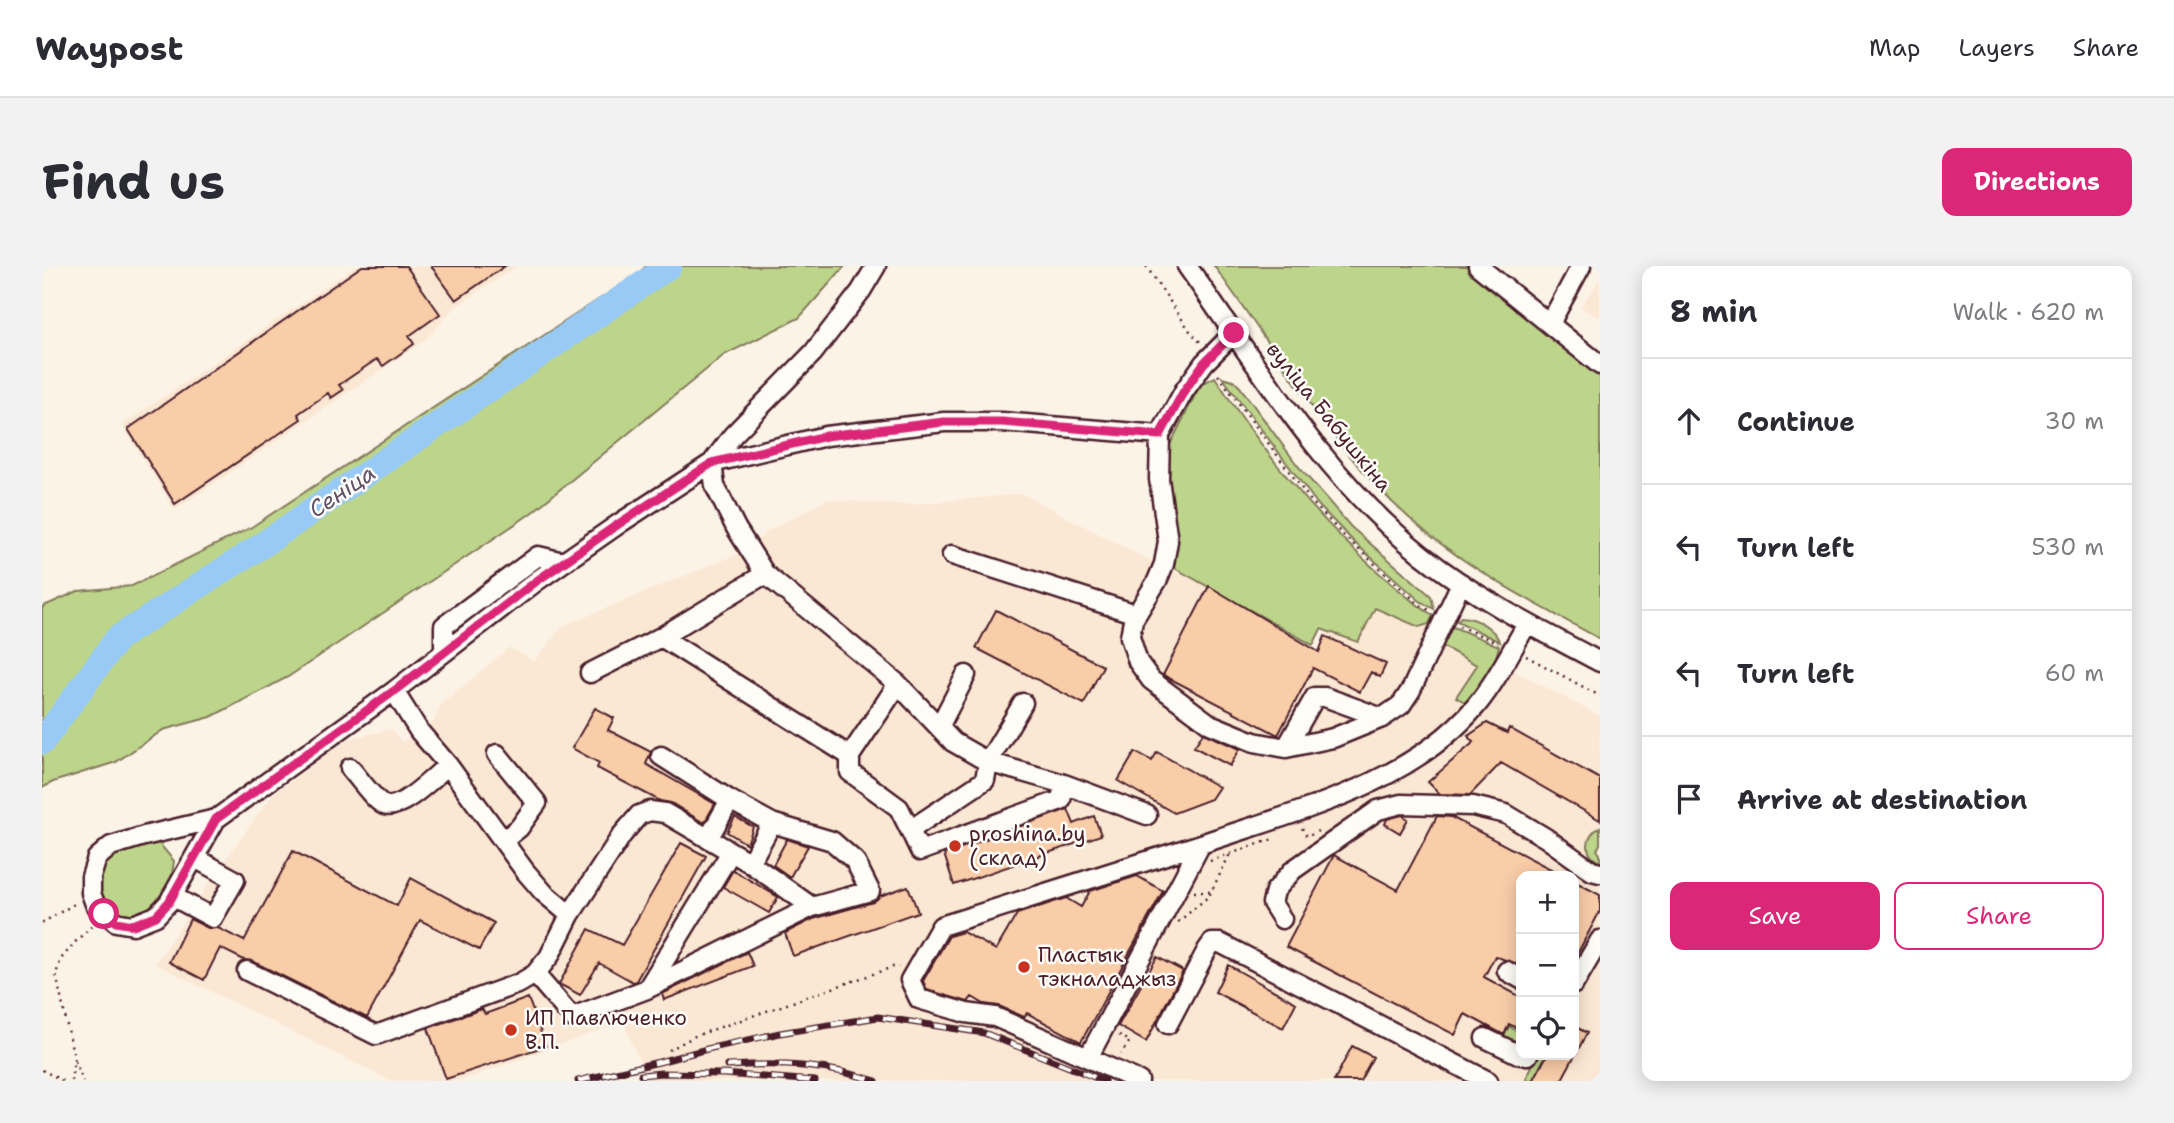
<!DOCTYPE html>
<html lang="en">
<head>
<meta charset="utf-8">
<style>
	:root { --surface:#fff; --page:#f2f2f3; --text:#2b2b33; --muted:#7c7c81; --line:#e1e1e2; --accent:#db2777 }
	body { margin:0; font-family:"Shantell Sans",sans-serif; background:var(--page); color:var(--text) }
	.controls { position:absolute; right:21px; bottom:21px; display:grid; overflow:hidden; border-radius:14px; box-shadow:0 4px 18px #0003 }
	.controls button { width:63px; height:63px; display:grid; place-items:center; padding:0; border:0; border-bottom:2px solid var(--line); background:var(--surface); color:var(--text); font:35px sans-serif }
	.stop { position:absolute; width:21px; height:21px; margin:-16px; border:5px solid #db2777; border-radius:50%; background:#fff }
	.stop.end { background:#db2777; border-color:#fff; box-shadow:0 2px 7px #0008 }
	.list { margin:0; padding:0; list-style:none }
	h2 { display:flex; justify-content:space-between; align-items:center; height:91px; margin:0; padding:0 28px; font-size:30px }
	h2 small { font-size:23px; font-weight:400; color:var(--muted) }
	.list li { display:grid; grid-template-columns:46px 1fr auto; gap:21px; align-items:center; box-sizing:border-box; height:126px; padding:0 28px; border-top:2px solid var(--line) }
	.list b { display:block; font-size:26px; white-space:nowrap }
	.list em { font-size:23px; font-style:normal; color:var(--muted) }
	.actions { display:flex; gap:14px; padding:21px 28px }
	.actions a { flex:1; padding:16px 0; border:2px solid var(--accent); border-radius:14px; text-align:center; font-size:24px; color:var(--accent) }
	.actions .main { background:var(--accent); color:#fff }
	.icon { flex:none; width:38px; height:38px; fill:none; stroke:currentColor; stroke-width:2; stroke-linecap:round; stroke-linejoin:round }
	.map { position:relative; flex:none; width:1558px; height:815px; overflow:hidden; border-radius:14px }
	header { display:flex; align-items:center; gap:42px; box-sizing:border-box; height:98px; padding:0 35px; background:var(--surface); border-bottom:2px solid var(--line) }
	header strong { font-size:33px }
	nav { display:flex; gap:38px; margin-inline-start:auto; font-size:24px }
	.intro { display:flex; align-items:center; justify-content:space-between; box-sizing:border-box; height:168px; padding:0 42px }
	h1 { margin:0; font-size:49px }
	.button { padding:18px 32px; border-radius:14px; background:var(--accent); color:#fff; font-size:24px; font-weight:700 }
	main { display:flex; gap:42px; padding:0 42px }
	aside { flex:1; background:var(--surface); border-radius:14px; box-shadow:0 4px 18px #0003 }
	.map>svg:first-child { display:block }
</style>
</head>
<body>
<header>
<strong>Waypost</strong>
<nav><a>Map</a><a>Layers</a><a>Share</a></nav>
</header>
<div class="intro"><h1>Find us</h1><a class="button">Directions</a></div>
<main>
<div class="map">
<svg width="1558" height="815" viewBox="0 0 1558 815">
	<rect width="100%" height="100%" fill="#fcf3e7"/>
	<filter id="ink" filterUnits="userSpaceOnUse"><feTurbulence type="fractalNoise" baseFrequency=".0143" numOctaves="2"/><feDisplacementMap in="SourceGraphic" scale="14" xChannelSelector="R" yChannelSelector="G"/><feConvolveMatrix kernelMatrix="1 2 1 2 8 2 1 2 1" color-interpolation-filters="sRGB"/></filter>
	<g filter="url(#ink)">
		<!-- built -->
		<path fill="#fbe8d4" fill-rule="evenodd" d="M 314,0 L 475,0 L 414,41 L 382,75 L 133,244 L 80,159 Z
			M 1558,14 L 1558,52 L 1538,41 Z
			M 981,228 L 1107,294 L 1167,320 L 1277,385 L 1305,317 L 1558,450 L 1558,815 L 606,815 L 581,756 L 418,815 L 349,815 L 113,698 L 175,605 L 230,529 L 303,474 L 349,463 L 360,476 L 392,455 L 399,438 L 468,381 L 492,395 L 521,360 L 705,284 L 726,265 L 785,233 L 858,239 ZM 1479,610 L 1532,610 L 1532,789 L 1479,789 Z"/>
		<!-- green -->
		<path fill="#bdd58b" stroke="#847a5b" stroke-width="2" d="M 604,0 L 803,0 L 757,52 L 682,89 L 488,248 L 246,411 L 169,451 L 121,464 L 74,496 L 11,516 L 0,522 L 0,341 L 36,325 L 90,320 L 208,262 L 597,7 Z
			M 1172,0 L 1425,0 L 1558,109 L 1558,373 C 1498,340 1438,310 1385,267 C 1296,196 1239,91 1172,0 Z
			M 1173,111 C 1218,182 1273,250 1336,306 C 1354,321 1371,338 1391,349 L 1387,358 L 1377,361 L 1333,342 L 1316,376 L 1279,363 L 1271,379 L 1129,300 L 1135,275 L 1123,214 L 1124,192 L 1127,181 L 1156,123 L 1161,117 Z
			M 1180,111 L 1191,114 L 1198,121 L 1256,200 L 1309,261 L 1389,330 L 1392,343 L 1378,335 L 1314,278 L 1277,240 Z
			M 1419,351 C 1436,352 1451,362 1458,376 L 1415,355 Z
			M 1409,360 L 1457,380 L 1452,398 L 1426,438 L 1414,431 L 1435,399 L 1398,379 Z
			M 1558,561 L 1558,578 L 1555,584 L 1558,588 L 1558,596 C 1541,589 1543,569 1558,561 Z
			M 102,576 L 116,576 L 132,595 C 131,600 131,607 129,612 C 122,629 99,657 78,649 C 70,647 62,637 56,632 L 57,598 L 69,586 Z
			M 1467,760 L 1479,768 L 1479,778 L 1476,780 L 1461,771 Z
			M 1495,789 L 1504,789 L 1490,815 L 1484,813 Z"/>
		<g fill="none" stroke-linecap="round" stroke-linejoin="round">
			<!-- river -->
			<path stroke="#98caf5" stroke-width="26" d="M 0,476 L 76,372 L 216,282 L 627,0"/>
		</g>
		<!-- building -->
		<path fill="#facda9" stroke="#4a1f2b" stroke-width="2" d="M 320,0 L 364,0 L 398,48 L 367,70 L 372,78 L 341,100 L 335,93 L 297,119 L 301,124 L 289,132 L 286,127 L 256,148 L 259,153 L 133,238 L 86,163 Z
			M 389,0 L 463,0 L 414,34 Z
			M 1167,320 L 1277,386 L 1283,370 L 1344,398 L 1338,411 L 1329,406 L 1318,426 L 1271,402 L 1236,469 L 1121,409 Z
			M 954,344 L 1061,400 L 1042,438 L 934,382 Z
			M 553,442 L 572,452 L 566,464 L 609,486 L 604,498 L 673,538 L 662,557 L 629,537 L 618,535 L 555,502 L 557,497 L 530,482 Z
			M 1445,457 L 1465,467 L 1467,462 L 1558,513 L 1558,554 L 1459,497 L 1428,529 L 1398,528 L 1386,516 L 1432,476 L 1426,470 Z
			M 1161,467 L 1198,483 L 1188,500 L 1152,481 Z
			M 1093,486 L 1110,495 L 1115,486 L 1177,521 L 1169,533 L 1132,547 L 1076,515 Z
			M 1026,543 L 1032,558 L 1052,550 L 1059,569 L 912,619 L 902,588 Z
			M 1360,549 L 1366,553 L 1358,567 L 1343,558 L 1345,553 Z
			M 1395,550 L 1409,551 L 1522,610 L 1479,610 L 1479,700 L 1453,690 L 1442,711 L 1479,731 L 1479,764 L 1467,758 L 1462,769 L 1423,748 L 1413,769 L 1244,681 L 1292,589 L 1356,624 Z
			M 693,551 L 711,561 L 705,578 L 685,566 Z
			M 745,573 L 766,580 L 748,611 L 731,599 Z
			M 639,577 L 664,590 L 594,715 L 591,716 L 557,697 L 538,729 L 517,718 L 547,663 L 580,679 Z
			M 251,585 L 355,640 L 369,612 L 452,657 L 437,684 L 378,654 L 325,752 L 210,695 L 202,694 L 178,682 L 162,714 L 127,696 L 148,653 L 166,662 L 176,662 L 202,675 Z
			M 691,604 L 736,631 L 727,647 L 681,621 Z
			M 1095,610 L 1121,625 L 1039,776 L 985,747 L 982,751 L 957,740 L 942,738 L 930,731 L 926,736 L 885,724 L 881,715 L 907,670 L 921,666 L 954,684 L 975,648 L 1024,632 L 1039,641 L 1048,625 Z
			M 1532,615 L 1558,629 L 1558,645 L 1532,694 Z
			M 866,620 L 876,646 L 751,690 L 743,667 L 771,653 L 831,636 L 838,630 Z
			M 705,686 L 711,700 L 622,734 L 620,728 Z
			M 1115,691 L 1141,705 L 1104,776 L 1076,760 Z
			M 1186,699 L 1254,737 L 1241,762 L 1173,726 Z
			M 486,732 L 504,780 L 404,813 L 386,762 L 440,743 L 443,748 Z
			M 1532,760 L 1545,767 L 1519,815 L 1491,815 L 1505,789 L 1532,789 Z
			M 1310,780 L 1331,791 L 1318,815 L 1292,815 Z"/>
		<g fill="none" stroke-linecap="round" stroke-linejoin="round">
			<defs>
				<path id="minor" d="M 1145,0 C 1215,99 1284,213 1380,289 C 1434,332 1497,364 1558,396
					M 1436,0 L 1558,99
					M 1509,59 L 1512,50 L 1539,0
					M 1192,67 L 1162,97 L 1142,125 L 1118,169 L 1117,213 L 1126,275 L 1122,298 L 1115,315 L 1091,354 L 1088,371 L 1096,396 L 1109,414 L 1168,458 L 1212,476 L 1244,482 L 1291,472 L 1340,452 L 1359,439 L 1369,424 L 1419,317
					M 910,289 L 1094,348
					M 723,308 L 619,371 L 808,490
					M 402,386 L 402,360 L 496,290 L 521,296
					M 548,407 L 619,371
					M 856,418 L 808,490 L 808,506 L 857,542 L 868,564
					M 352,425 L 377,465 L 406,499 L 483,605 L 502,627 L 528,649
					M 981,437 L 946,496 L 943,514 L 868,564 L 878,585 L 1019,534 L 1022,518
					M 897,461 L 924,409
					M 1244,482 L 1273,431 L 1283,431 L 1340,452
					M 455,488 L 495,537 L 477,562 L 462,574
					M 619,490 L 688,534
					M 308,502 C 316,511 332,534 342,539 C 358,546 394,509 406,499
					M 1105,549 L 1022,518 L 946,496 L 911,476 L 856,418 L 723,308 L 694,262 L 673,220 L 670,197 L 784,170 L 902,156 L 960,156 L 1118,169
					M 174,553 L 127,636 L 114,650 L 91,659 L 74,656 L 53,638 L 49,627 L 49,611 L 55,592 L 69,580 L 102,570 L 174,553 L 352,425 L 496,314 L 578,257 L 670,197 L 691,169 L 771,87 L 819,25 L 834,0
					M 666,573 L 688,534 L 730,557 L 708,597
					M 130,630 L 171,652 L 193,614 L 153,592
					M 1240,653 L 1230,637 L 1233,625 L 1251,604 L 1336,544 L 1359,538 L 1431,540 L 1464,548 L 1504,572 L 1550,605 L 1558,607
					M 205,705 L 334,769 L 478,717 L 493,708 L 507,691 L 528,649 L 580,569 L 597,549 L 608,545 L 623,547 L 708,597 L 770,641
					M 1465,705 L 1479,713
					M 493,708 L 530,751 L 605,723 L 689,586
					M 1532,718 L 1558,674
					M 605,723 L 770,641 L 828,625 L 813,595 L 790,575 L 730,557
					M 1126,758 L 1165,684 L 1170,677 L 1178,677 L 1446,815
					M 1443,772 L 1478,789 L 1486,789
					M 1046,792 L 953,751 L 924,747 L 877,733 L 868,714 L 899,660 L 1159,578
					M 1097,815 L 1046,792 L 1159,578 C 1254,545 1366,520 1434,440 C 1454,416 1469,385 1485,358"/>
			</defs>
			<!-- minor casing -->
			<use href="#minor" stroke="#4a1f2b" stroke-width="23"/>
			<!-- path -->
			<path stroke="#4a1f2b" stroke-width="2.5" stroke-dasharray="2 5" stroke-linecap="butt" d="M 1104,0 L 1148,65 L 1160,78
				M 1176,109 L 1269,235 L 1302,270 L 1378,339 L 1389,345
				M 1417,360 L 1456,377
				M 1484,390 L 1558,430
				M 1260,562 L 1265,571 L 1276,565
				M 1168,595 L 1231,573
				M 1152,626 L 1169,626
				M 1136,656 L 1167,630 L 1188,588
				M 0,657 L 34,637
				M 1077,769 L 1088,775 L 1079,788
				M 627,784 L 653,770 L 851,701 L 857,701
				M 33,795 L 41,815
				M 0,804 L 21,815
				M 29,815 L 32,792 L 14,708 L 19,693 L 35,674 L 52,658"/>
			<!-- minor -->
			<use href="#minor" stroke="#fdfcf7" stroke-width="18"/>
			<defs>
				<path id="rail" d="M 685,800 C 740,797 781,798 834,815
					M 599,809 L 619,807 L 682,808 L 773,815
					M 536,815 L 617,796 L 665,783 L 738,767 L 836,751 L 942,767 L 1062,815"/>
			</defs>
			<!-- rail casing -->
			<use href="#rail" stroke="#4a1f2b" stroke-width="7"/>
			<!-- rail -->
			<use href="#rail" stroke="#fdfcf7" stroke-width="4.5" stroke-dasharray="13" stroke-linecap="butt"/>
		</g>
	</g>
	<g fill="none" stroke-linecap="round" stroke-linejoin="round" filter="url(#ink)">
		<!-- route -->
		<path stroke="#db2777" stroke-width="9" d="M 62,648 L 74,656 L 91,659 L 114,650 L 127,636 L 174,553 L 352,425 L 496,314 L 578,257 L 670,197 L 784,170 L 902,156 L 960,156 L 1118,169 L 1142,125 L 1162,97 L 1192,67"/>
	</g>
	<!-- markers -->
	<g fill="#c8321e" stroke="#fdfcf7" stroke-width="2.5">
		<circle cx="913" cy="580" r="7"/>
		<circle cx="982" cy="701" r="7"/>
		<circle cx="469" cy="764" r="7"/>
	</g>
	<g text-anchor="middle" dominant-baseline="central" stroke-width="5" stroke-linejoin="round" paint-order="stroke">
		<!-- street labels -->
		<g font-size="21" fill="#4a1f2b" stroke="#fdfcf7">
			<text transform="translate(1287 151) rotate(51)">вуліца Бабушкіна</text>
		</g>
		<!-- poi labels -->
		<g font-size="21" fill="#4a1f2b" stroke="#fdfcf7" text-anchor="start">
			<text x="927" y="568">рroshina.by<tspan x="927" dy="24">(склад)</tspan></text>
			<text x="996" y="689">Пластык<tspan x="996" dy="24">тэкналаджыз</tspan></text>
			<text x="483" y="752">ИП Павлюченко<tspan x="483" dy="24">В.П.</tspan></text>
		</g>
		<!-- water labels -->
		<g font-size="23" font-style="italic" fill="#615268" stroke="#fdfcf7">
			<text transform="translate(300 225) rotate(-34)">Сеніца</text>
		</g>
	</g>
</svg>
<div class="controls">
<button>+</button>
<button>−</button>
<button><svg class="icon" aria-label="locate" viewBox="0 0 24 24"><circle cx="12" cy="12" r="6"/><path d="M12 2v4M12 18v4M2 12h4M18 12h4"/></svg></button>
</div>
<div class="stop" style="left:62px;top:648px"></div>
<div class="stop end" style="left:1192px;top:67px"></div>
</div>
<aside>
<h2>8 min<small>Walk · 620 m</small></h2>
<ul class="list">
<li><svg class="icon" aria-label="ahead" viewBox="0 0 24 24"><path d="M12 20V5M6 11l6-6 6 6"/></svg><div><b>Continue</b></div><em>30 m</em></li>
<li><svg class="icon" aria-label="left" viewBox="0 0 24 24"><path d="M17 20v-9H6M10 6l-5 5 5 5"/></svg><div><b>Turn left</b></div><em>530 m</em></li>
<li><svg class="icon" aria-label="left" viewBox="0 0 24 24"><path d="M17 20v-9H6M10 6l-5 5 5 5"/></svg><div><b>Turn left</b></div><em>60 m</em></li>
<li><svg class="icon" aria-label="arrive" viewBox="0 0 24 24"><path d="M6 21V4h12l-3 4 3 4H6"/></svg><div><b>Arrive at destination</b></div></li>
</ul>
<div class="actions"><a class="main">Save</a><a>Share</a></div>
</aside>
</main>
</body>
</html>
